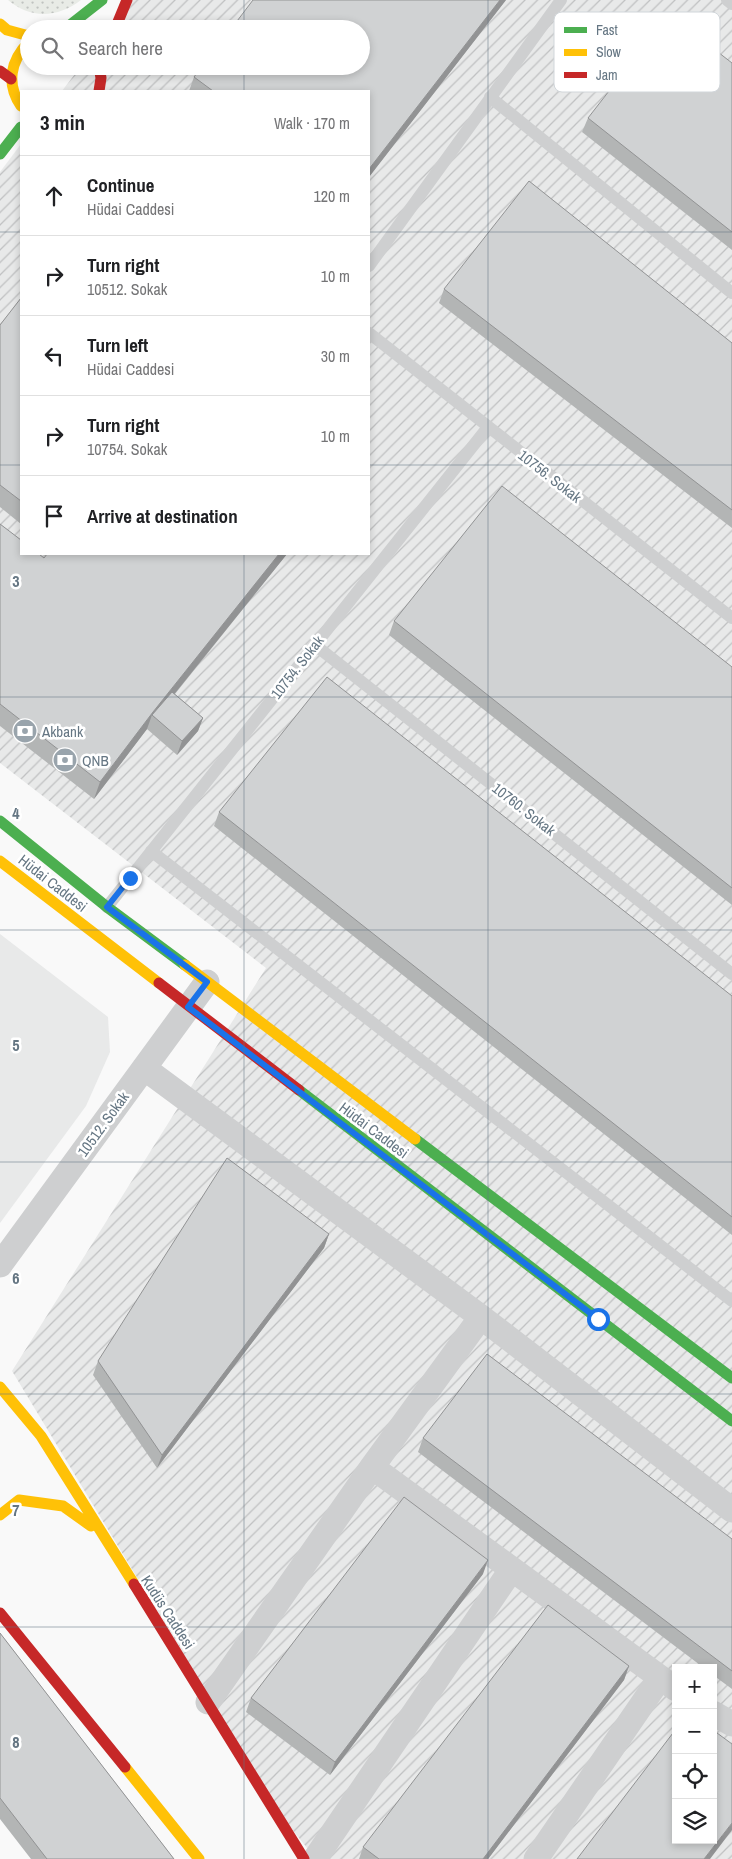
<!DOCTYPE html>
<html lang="en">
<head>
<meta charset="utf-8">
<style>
	:root { --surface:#fff; --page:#f6f6f6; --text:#202124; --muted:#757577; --line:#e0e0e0 }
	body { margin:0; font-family:"Archivo Narrow",sans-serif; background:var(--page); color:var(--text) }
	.controls { position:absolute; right:15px; bottom:15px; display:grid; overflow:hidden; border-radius:0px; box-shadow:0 2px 8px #0003 }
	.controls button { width:45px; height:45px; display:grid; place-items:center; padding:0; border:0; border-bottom:1px solid var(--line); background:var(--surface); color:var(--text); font:25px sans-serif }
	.stop { position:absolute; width:15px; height:15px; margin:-11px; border:4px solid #1a73e8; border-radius:50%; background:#fff }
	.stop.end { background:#1a73e8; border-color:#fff; box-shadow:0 1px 5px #0008 }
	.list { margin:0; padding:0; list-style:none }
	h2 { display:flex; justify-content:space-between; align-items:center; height:65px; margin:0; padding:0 20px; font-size:21px }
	h2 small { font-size:16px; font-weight:400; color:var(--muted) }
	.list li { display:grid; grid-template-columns:32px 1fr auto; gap:15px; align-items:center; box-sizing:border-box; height:80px; padding:0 20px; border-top:1px solid var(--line) }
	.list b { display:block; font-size:19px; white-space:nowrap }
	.list p { margin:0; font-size:16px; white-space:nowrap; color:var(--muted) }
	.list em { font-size:16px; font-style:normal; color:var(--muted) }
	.icon { flex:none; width:28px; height:28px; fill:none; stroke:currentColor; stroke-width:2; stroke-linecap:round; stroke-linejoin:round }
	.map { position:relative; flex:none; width:732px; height:1859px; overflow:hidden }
	.search { position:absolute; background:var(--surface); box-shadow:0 2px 8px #0003; left:20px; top:20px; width:350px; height:55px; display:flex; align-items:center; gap:12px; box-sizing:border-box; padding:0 18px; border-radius:28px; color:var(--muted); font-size:19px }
	.panel { position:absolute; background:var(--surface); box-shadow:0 2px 8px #0003; left:20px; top:90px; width:350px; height:465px; border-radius:0px }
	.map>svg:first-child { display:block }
</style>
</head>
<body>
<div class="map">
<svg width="732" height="1859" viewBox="0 0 732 1859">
	<defs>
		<pattern id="industrial-furrows" width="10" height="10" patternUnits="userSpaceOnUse" patternTransform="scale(1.25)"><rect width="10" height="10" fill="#e8e9e9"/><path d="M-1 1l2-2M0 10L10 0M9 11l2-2" fill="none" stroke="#c0c1c2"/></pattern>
		<pattern id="grass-dots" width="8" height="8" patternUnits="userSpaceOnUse" patternTransform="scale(1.25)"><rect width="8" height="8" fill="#e8ebe6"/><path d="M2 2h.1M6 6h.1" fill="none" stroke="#c0c3c0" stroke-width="1.8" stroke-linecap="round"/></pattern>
	</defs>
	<rect width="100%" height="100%" fill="#f9f9f9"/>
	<!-- built -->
	<path fill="#e8e9e9" d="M 0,934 L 108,1017 L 110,1052 L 86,1106 L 0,1223 Z"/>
	<!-- industrial -->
	<path fill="url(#industrial-furrows)" fill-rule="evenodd" d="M 131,0 L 732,0 L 732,1859 L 316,1859 L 282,1817 L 12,1371 L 266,968 L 0,763 L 0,172 L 21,144 L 21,554 L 369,554 L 369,91 L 62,91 L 81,66 L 361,66 L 361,29 L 109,29 ZM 676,1668 L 713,1668 L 713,1840 L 676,1840 Z"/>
	<!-- grass -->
	<path fill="url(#grass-dots)" d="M 8,0 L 81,0 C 58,18 30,19 8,0 Z"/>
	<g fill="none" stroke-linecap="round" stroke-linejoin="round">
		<!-- lane -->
		<path stroke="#cecfd0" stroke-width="12" d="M 727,0 L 732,4
			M 490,97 L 732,293
			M 369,266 L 561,0
			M 369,333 L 732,618
			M 315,645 L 732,974
			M 151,851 L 732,1301
			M 107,907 L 488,427"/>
		<!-- street -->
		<path stroke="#cecfd0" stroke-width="25" d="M 144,1068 L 481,1317 L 732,1510
			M 0,1265 L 207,982
			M 372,1467 L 676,1689
			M 208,1702 L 372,1467 L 481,1317
			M 713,1713 L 732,1724
			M 315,1859 L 511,1570
			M 536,1859 L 660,1678"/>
		<!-- fast -->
		<path stroke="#4caf50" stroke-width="11" d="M 65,29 L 102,0
			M 0,154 L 21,127
			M 0,821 L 107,907 L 185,965
			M 299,1090 L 732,1421
			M 415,1139 L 732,1378"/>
		<!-- slow -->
		<path stroke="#ffc107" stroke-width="11" d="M 0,24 L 7,30 L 29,36
			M 21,106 C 6,84 10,61 29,42
			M 0,861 L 159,983
			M 185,965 L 415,1139
			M 0,1387 L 41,1436 L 134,1584
			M 0,1515 L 19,1500 L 63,1506 L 91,1526
			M 125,1767 L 199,1859"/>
		<!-- jam -->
		<path stroke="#c62828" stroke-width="11" d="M 115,29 L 127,0
			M 99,66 L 101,78 L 99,91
			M 0,71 L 11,79
			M 159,983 L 299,1090
			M 134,1584 L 304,1859
			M 0,1613 L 125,1767"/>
	</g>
	<!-- wall -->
	<path fill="#b3b5b5" d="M 506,0 L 369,177 L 369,91 L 189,91 L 194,77 Z
		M 732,63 L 732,250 L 582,132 L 588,118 Z
		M 444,289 L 732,343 L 732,528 L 439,303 Z
		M 21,298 L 21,524 L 0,507 L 0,325 Z
		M 0,524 L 44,558 L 47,554 L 287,554 L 175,694 L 203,718 L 198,731 L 177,755 L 147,729 L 94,799 L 0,726 Z
		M 394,621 L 732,667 L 732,905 L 389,635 Z
		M 219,812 L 732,996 L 732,1235 L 214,826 Z
		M 329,1234 L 324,1248 L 157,1468 L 93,1375 L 98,1361 Z
		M 423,1438 L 732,1539 L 732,1689 L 713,1675 L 713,1668 L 704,1668 L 418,1452 Z
		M 483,1574 L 330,1775 L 246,1712 L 251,1698 Z
		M 0,1633 L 174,1859 L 31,1859 L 0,1819 Z
		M 629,1666 L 624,1680 L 488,1859 L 359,1859 L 363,1847 Z"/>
	<!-- shaded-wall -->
	<path fill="#929394" d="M 500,0 L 506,0 L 369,177 L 369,169 Z
		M 279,554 L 287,554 L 155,718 L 152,715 L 147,729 L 94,799 L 100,782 L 153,712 Z
		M 203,718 L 198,731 L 177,755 L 182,741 Z
		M 329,1234 L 324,1248 L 157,1468 L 162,1455 Z
		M 488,1560 L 483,1574 L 330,1775 L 335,1762 Z
		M 629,1666 L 624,1680 L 488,1859 L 483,1859 Z
		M 732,1823 L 732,1830 L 710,1859 L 704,1859 Z"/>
	<!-- building -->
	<path fill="#d0d2d3" stroke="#929394" d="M 253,0 L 500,0 L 369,169 L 369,91 L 213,91 L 194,77 L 202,66 L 361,66 L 361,29 L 231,29 Z
		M 669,14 L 732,63 L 732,232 L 588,118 Z
		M 529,181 L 732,343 L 732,510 L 444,289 Z
		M 21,298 L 21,501 L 0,485 L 0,325 Z
		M 502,486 L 732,667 L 732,888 L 394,621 Z
		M 0,524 L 21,540 L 21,554 L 39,554 L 44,558 L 47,554 L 279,554 L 153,712 L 100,782 L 0,704 Z
		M 327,677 L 732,996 L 732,1217 L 219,812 Z
		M 172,692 L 203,718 L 182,741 L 152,715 Z
		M 227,1158 L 329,1234 L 162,1455 L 98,1361 Z
		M 487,1354 L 732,1539 L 732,1671 L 423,1438 Z
		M 404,1497 L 488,1560 L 335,1762 L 251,1698 Z
		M 548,1605 L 629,1666 L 483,1859 L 379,1859 L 363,1847 Z
		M 0,1633 L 174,1859 L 47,1859 L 0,1798 Z
		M 676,1729 L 676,1840 L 713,1840 L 713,1730 L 732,1744 L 732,1823 L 704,1859 L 577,1859 Z"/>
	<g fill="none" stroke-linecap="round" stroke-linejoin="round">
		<!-- route -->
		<path stroke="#1a73e8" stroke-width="6" d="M 130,878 L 107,907 L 207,982 L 188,1007 L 598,1319"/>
	</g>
	<!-- grid -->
	<path fill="none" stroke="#657683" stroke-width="1" stroke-opacity="0.55" d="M 244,0 L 244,29M 488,0 L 488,1859M 244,66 L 244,91M 0,232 L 21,232M 369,232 L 732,232M 0,465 L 21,465M 369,465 L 732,465M 244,554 L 244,1859M 0,697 L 732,697M 0,930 L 732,930M 0,1162 L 732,1162M 0,1394 L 732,1394M 0,1627 L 732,1627"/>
	<!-- icons -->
	<defs>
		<symbol id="bank-disc" viewBox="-11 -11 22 22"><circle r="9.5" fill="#99a4ac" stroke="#fff"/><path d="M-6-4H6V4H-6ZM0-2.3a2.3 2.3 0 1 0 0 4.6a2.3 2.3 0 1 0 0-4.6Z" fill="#fff"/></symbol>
	</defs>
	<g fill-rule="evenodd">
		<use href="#bank-disc" x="11" y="717" width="28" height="28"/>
		<use href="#bank-disc" x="51" y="746" width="28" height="28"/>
	</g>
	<g text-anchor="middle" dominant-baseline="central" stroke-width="5" stroke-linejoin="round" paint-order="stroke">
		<!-- street labels -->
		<g font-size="15" fill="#657683" stroke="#fff">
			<text transform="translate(550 476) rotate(38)">10756. Sokak</text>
			<text transform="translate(297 667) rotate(-52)">10754. Sokak</text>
			<text transform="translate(524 809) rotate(38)">10760. Sokak</text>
			<text transform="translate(53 883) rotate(38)">Hüdai Caddesi</text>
			<text transform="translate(103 1124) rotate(-54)">10512. Sokak</text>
			<text transform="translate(374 1130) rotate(37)">Hüdai Caddesi</text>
			<text transform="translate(168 1612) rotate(57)">Kudüs Caddesi</text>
		</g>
		<!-- poi labels -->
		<g font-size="15" fill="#657683" stroke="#fff" text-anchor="start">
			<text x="42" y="731">Akbank</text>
			<text x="82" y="760">QNB</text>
		</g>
	</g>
	<!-- legend -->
	<rect x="554" y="12" width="166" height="80" rx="8" fill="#fff" stroke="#d1d6da" stroke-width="1"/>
	<rect x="564" y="27" width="23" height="6" fill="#4caf50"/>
	<rect x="564" y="49" width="23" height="7" fill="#ffc107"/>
	<rect x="564" y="72" width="23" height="6" fill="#c62828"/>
	<g font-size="14" fill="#657683">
		<text x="596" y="35">Fast</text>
		<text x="596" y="57">Slow</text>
		<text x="596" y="80">Jam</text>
	</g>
	<g font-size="16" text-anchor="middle" font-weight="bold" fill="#657683" stroke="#fff" stroke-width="5" stroke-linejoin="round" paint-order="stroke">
		<text x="16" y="587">3</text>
		<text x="16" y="819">4</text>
		<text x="16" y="1051">5</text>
		<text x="16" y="1284">6</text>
		<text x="16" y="1516">7</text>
		<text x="16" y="1748">8</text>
	</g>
</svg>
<div class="controls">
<button>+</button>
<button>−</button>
<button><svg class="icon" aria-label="locate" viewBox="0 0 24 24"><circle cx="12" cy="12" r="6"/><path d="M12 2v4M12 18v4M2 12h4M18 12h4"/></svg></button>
<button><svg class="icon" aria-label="layers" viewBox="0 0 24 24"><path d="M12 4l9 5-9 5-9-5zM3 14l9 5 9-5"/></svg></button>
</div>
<div class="stop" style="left:598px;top:1319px"></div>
<div class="stop end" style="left:130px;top:878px"></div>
<div class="search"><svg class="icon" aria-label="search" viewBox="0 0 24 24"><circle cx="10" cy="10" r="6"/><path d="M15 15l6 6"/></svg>Search here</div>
<section class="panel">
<h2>3 min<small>Walk · 170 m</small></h2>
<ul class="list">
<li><svg class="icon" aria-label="ahead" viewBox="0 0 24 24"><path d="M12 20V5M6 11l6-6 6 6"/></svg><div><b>Continue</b><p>Hüdai Caddesi</p></div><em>120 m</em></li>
<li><svg class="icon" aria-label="right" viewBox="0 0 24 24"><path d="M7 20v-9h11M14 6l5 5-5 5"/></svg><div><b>Turn right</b><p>10512. Sokak</p></div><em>10 m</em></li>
<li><svg class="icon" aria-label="left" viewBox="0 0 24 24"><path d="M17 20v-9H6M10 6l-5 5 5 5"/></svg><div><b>Turn left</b><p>Hüdai Caddesi</p></div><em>30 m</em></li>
<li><svg class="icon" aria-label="right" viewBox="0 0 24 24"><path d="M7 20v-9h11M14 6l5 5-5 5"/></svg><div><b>Turn right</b><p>10754. Sokak</p></div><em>10 m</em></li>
<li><svg class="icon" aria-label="arrive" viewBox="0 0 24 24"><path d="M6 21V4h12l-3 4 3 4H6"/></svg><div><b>Arrive at destination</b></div></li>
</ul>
</section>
</div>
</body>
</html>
